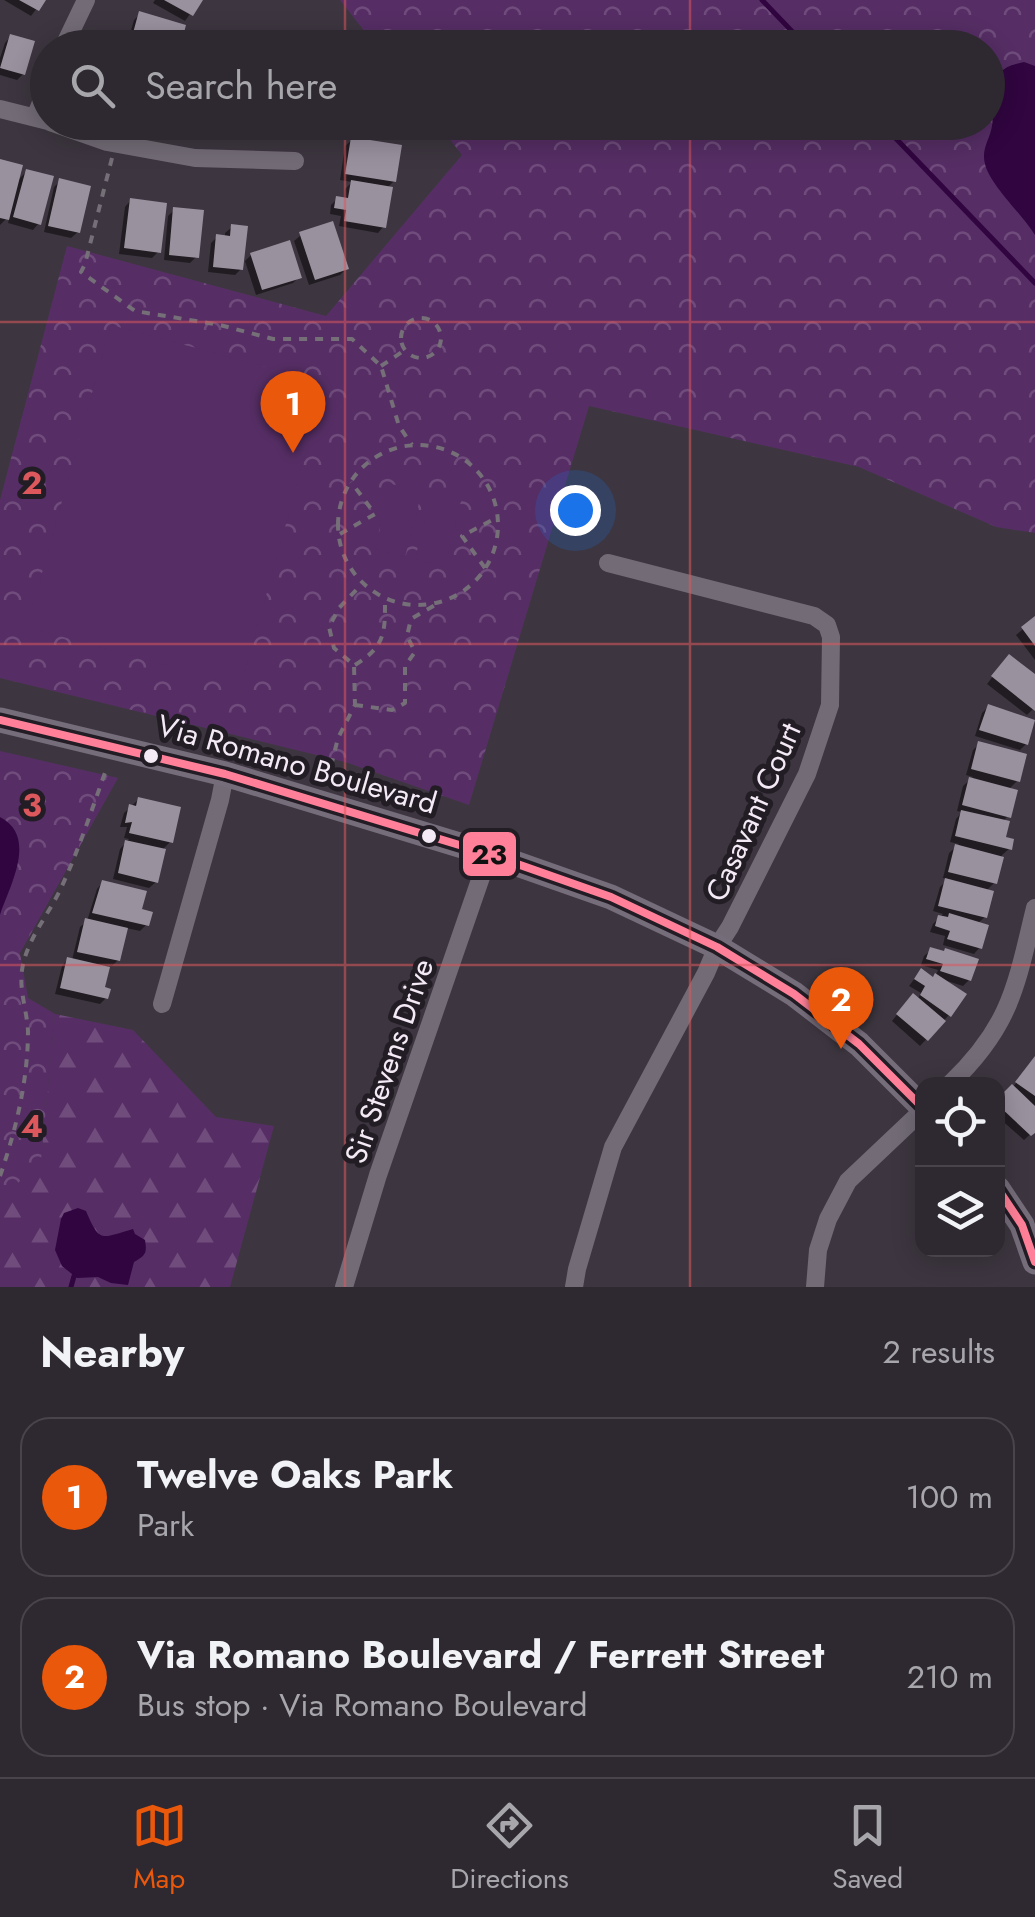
<!DOCTYPE html>
<html lang="en">
<head>
<meta charset="utf-8">
<style>
	:root { --surface:#2e2830; --page:#3a343c; --text:#f1f3f6; --muted:#a7a6ab; --line:#49444c; --accent:#ea580c }
	body { margin:0; font-family:Jost,sans-serif; background:var(--page); color:var(--text) }
	.controls { position:absolute; right:30px; bottom:30px; display:grid; overflow:hidden; border-radius:20px; box-shadow:0 5px 25px #0003 }
	.controls button { width:90px; height:90px; display:grid; place-items:center; padding:0; border:0; border-bottom:2px solid var(--line); background:var(--surface); color:var(--text); font:50px sans-serif }
	.you { position:absolute; left:575px; top:510px; width:35px; height:35px; margin:-25px; border:8px solid #fff; border-radius:50%; background:#1a73e8; box-shadow:0 0 0 15px #1a73e833 }
	.badge { display:grid; place-items:center; width:65px; height:65px; border-radius:50%; background:var(--accent); color:#fff; font-size:32px; font-weight:700 }
	.pin { position:absolute; translate:-50% -82px; filter:drop-shadow(0 2px 5px #0008) }
	.pin::after { content:''; position:absolute; top:52px; width:35px; height:30px; background:inherit; clip-path:polygon(0 0,100% 0,50% 100%) }
	.list { margin:0; padding:0; list-style:none }
	h2 { display:flex; justify-content:space-between; align-items:center; height:130px; margin:0; padding:0 40px; font-size:42px }
	h2 small { font-size:32px; font-weight:400; color:var(--muted) }
	.list li { display:grid; grid-template-columns:65px 1fr auto; gap:30px; align-items:center; box-sizing:border-box; height:160px; margin:0 20px 20px; padding:0 20px; border:2px solid var(--line); border-radius:30px }
	.list b { display:block; font-size:38px; white-space:nowrap }
	.list p { margin:0; font-size:32px; white-space:nowrap; color:var(--muted) }
	.list em { font-size:32px; font-style:normal; color:var(--muted) }
	.icon { flex:none; width:55px; height:55px; fill:none; stroke:currentColor; stroke-width:2; stroke-linecap:round; stroke-linejoin:round }
	.map { position:relative; flex:none; width:1035px; height:1287px; overflow:hidden }
	.search { position:absolute; background:var(--surface); box-shadow:0 5px 25px #0003; left:30px; right:30px; top:30px; height:110px; display:flex; align-items:center; gap:25px; box-sizing:border-box; padding:0 35px; border-radius:55px; color:var(--muted); font-size:38px }
	.sheet { height:490px; background:var(--surface) }
	nav { display:flex; justify-content:space-around; align-items:center; box-sizing:border-box; height:140px; border-top:2px solid var(--line); background:var(--surface); font-size:28px; color:var(--muted) }
	nav a { display:grid; justify-items:center; gap:5px }
	nav .on { color:var(--accent) }
	.map>svg:first-child { display:block }
</style>
</head>
<body>
<div class="map">
<svg width="1035" height="1287" viewBox="0 0 1035 1287">
	<defs>
		<pattern id="forest-firs" width="22" height="20" patternUnits="userSpaceOnUse" patternTransform="scale(2.5)"><rect width="22" height="20" fill="#562e65"/><path d="M5 1l3.5 6h-7zM16 11l3.5 6h-7z" fill="#6f4c7c"/></pattern>
		<pattern id="park-crowns" width="20" height="18" patternUnits="userSpaceOnUse" patternTransform="scale(2.5)"><rect width="20" height="18" fill="#562e65"/><path d="M2 6a3 3 0 1 1 6 0M12 15a3 3 0 1 1 6 0" fill="none" stroke="#6f4c7c"/></pattern>
	</defs>
	<rect width="100%" height="100%" fill="#3d3640"/>
	<!-- forest -->
	<path fill="url(#forest-firs)" d="M 55,1014 L 133,1030 L 216,1117 L 274,1126 L 230,1287 L 0,1287 L 0,1201 L 41,1159 Z"/>
	<!-- park -->
	<path fill="url(#park-crowns)" d="M 340,0 L 1035,0 L 1035,533 L 996,527 L 859,467 L 589,406 L 469,805 L 345,762 L 0,678 L 0,500 L 67,246 L 326,316 L 462,155 L 437,123 L 988,122 L 988,48 L 377,47 Z
		M 0,751 L 118,778 L 20,953 L 28,998 L 55,1014 L 41,1160 L 0,1201 Z"/>
	<!-- garden -->
	<path fill="#562e65" d="M 111,325 L 325,383 L 241,686 L 27,627 Z
		M 391,484 L 422,491 L 405,557 L 375,549 Z
		M 431,494 L 461,501 L 445,567 L 415,559 Z"/>
	<!-- water -->
	<path fill="#310540" d="M 1024,62 L 1035,66 L 1035,235 C 1022,214 990,185 985,164 C 981,149 990,139 992,126 C 995,109 991,85 1002,71 C 1008,65 1016,64 1024,62 Z
		M 0,817 C 38,837 10,885 0,915 Z
		M 78,1208 L 86,1211 C 100,1244 101,1238 133,1229 L 135,1234 L 145,1240 C 147,1253 146,1255 134,1262 L 128,1285 L 111,1283 L 98,1277 L 77,1278 L 62,1266 L 55,1250 L 61,1219 L 64,1213 Z"/>
	<!-- shadow -->
	<path fill="#0007" d="M 4,0 L 43,0 L 31,16 Z
		M 155,0 L 200,0 L 185,21 L 153,3 Z
		M 140,14 L 177,48 L 126,48 L 134,20 Z
		M 11,36 L 23,74 L 17,80 L 0,75 L 0,58 L 5,43 Z
		M 116,122 L 150,122 L 143,130 Z
		M 332,122 L 377,122 L 373,127 L 338,140 Z
		M 352,140 L 394,181 L 387,188 L 384,226 L 378,233 L 339,226 L 341,216 L 330,214 L 331,205 L 337,199 L 344,200 L 345,189 L 352,182 L 340,180 L 345,146 Z
		M 0,162 L 16,182 L 26,172 L 39,223 L 33,230 L 8,223 L 10,215 L 0,225 Z
		M 60,181 L 78,232 L 71,238 L 44,232 L 54,187 Z
		M 131,200 L 158,252 L 152,258 L 119,254 L 125,207 Z
		M 174,210 L 196,257 L 190,263 L 164,260 L 168,216 Z
		M 232,227 L 241,269 L 235,275 L 208,272 L 211,243 L 217,237 L 225,238 L 225,233 Z
		M 301,235 L 346,269 L 340,275 L 309,285 L 294,241 Z
		M 251,255 L 299,277 L 293,283 L 256,295 L 245,261 Z
		M 1035,619 L 1035,660 L 1016,635 Z
		M 1003,663 L 1035,677 L 1035,707 L 1027,715 L 987,684 Z
		M 988,707 L 1026,744 L 1020,750 L 975,736 L 982,713 Z
		M 979,744 L 1018,780 L 1008,790 L 1008,816 L 1002,822 L 1003,839 L 1009,849 L 1002,855 L 994,883 L 986,891 L 985,917 L 977,924 L 980,947 L 974,954 L 943,945 L 945,936 L 930,932 L 933,924 L 943,914 L 933,911 L 940,887 L 948,879 L 943,878 L 949,853 L 959,844 L 950,842 L 956,819 L 962,812 L 957,811 L 963,786 L 973,777 L 966,775 L 973,750 Z
		M 139,799 L 170,842 L 164,848 L 156,882 L 149,888 L 113,879 L 120,849 L 129,839 L 124,838 L 127,827 L 120,827 L 124,813 Z
		M 103,882 L 139,911 L 146,925 L 140,931 L 126,928 L 118,960 L 112,966 L 108,965 L 102,989 L 106,998 L 100,1004 L 55,994 L 62,966 L 68,959 L 72,960 L 80,927 L 87,921 L 97,889 Z
		M 931,950 L 969,980 L 963,986 L 944,980 L 949,1015 L 920,1046 L 892,1021 L 907,1002 L 917,1000 L 921,993 L 909,986 L 915,978 L 921,972 L 932,979 L 936,975 L 938,970 L 921,965 L 924,956 Z
		M 1035,1060 L 1035,1105 L 1032,1107 L 1035,1109 L 1035,1130 L 1024,1140 L 998,1117 L 998,1101 L 1012,1088 Z"/>
	<g fill="none" stroke-linecap="round" stroke-linejoin="round">
		<!-- stream -->
		<path stroke="#310540" stroke-width="5" d="M 762,0 L 808,48
			M 880,122 L 1035,283
			M 71,1287 L 74,1276"/>
	</g>
	<!-- building -->
	<path fill="#9a919f" d="M 19,0 L 46,0 L 39,11 Z
		M 164,0 L 203,0 L 193,16 Z
		M 139,11 L 186,25 L 180,48 L 144,48 L 130,44 Z
		M 10,34 L 35,41 L 25,75 L 0,68 Z
		M 255,34 L 290,47 L 290,48 L 250,48 Z
		M 340,122 L 378,122 L 378,123 L 344,135 Z
		M 351,137 L 402,145 L 396,182 L 345,174 Z
		M 0,159 L 23,165 L 9,220 L 0,218 Z
		M 26,169 L 54,176 L 41,225 L 13,217 Z
		M 59,178 L 91,186 L 80,233 L 48,226 Z
		M 351,180 L 393,187 L 386,228 L 344,221 L 346,210 L 334,208 L 336,196 L 348,198 Z
		M 130,198 L 167,203 L 161,253 L 124,248 Z
		M 173,207 L 204,210 L 199,258 L 169,255 Z
		M 333,221 L 349,269 L 315,280 L 299,232 Z
		M 231,224 L 248,226 L 243,270 L 213,267 L 216,234 L 230,236 Z
		M 290,240 L 302,278 L 262,290 L 250,253 Z
		M 1035,616 L 1035,646 L 1021,627 Z
		M 1009,654 L 1035,674 L 1035,711 L 991,676 Z
		M 988,704 L 1035,720 L 1028,745 L 979,730 Z
		M 978,741 L 1027,754 L 1020,782 L 971,769 Z
		M 969,777 L 1018,790 L 1011,818 L 962,805 Z
		M 138,797 L 181,807 L 173,843 L 129,833 L 132,822 L 125,823 L 129,804 L 136,806 Z
		M 961,810 L 1010,821 L 1006,837 L 1014,839 L 1012,850 L 955,836 Z
		M 125,840 L 166,849 L 158,883 L 118,873 Z
		M 955,844 L 1004,857 L 997,884 L 948,872 Z
		M 945,878 L 994,891 L 987,918 L 938,906 Z
		M 102,880 L 147,891 L 142,909 L 153,912 L 149,926 L 92,913 Z
		M 949,913 L 989,925 L 982,949 L 947,939 L 950,931 L 935,926 L 938,915 L 948,917 Z
		M 85,918 L 128,928 L 120,961 L 77,952 Z
		M 930,947 L 944,951 L 945,948 L 979,959 L 971,981 L 940,971 L 943,964 L 926,959 Z
		M 67,957 L 110,967 L 105,987 L 111,989 L 108,999 L 60,988 Z
		M 921,968 L 933,977 L 935,973 L 967,994 L 951,1017 L 920,995 L 925,986 L 914,979 Z
		M 913,993 L 946,1021 L 928,1041 L 896,1014 Z
		M 1035,1056 L 1035,1096 L 1015,1082 Z
		M 1012,1084 L 1035,1106 L 1035,1133 L 1031,1136 L 998,1105 L 998,1098 Z"/>
	<g fill="none" stroke-linecap="round" stroke-linejoin="round">
		<!-- path -->
		<path stroke="#756f78" stroke-width="4" stroke-dasharray="8 8" stroke-linecap="butt" d="M 112,158 L 85,264 L 81,272 L 135,311 L 220,325 L 273,339 L 352,339 L 381,366 L 399,426 L 412,445
			M401 338a20 20 0 1 1 40 0a20 20 0 1 1-40 0Z
			M 381,366 L 405,350
			M338 525a80 80 0 1 1 160 0a80 80 0 1 1-160 0Z
			M 340,534 L 375,514 L 351,482
			M 485,568 L 462,536 L 498,517
			M 355,665 C 386,646 385,632 385,598
			M 355,705 L 392,710 L 405,703 L 405,666 L 415,652 L 407,636 L 411,619 L 437,604
			M 331,766 L 338,738 L 355,705 L 354,665 L 334,648 L 329,627 L 339,608 L 363,583
			M 0,1176 C 16,1130 28,1080 28,1031 C 27,1011 19,990 22,970 C 27,938 49,915 62,886 C 79,849 92,809 106,770"/>
		<!-- street -->
		<path stroke="#736c77" stroke-width="18" d="M 63,48 L 86,0
			M 0,109 L 48,121
			M 35,117 L 48,86
			M 50,122 L 107,142 L 195,158 L 295,161
			M 162,1004 L 220,800 L 225,774
			M 950,1084 C 1011,1026 1016,986 1035,908
			M 344,1287 L 378,1175 L 489,854
			M 574,1287 L 577,1269 L 613,1147 L 706,973 L 717,947 L 730,927 L 807,774 L 830,705 L 831,637 L 827,625 L 814,616 L 608,563
			M 815,1287 L 818,1250 L 828,1219 L 848,1181 L 922,1111"/>
		<!-- secondary -->
		<path stroke="#766d7b" stroke-width="25" d="M 0,720 L 225,774 L 489,854 L 611,897 L 717,947 L 794,994 L 859,1044 L 922,1107
			M 998,1189 L 1022,1225 L 1035,1262"/>
		<defs>
			<path id="bus-1" d="M 0,720 L 225,774 L 489,854 L 611,897 L 717,947 L 794,994 L 859,1044 L 922,1107
				M 998,1189 L 1022,1225 L 1035,1262"/>
		</defs>
		<!-- bus-1 casing -->
		<use href="#bus-1" stroke="#221c25" stroke-width="15"/>
		<!-- bus-1 -->
		<use href="#bus-1" stroke="#ff8098" stroke-width="8"/>
	</g>
	<!-- grid -->
	<path fill="none" stroke="#dd585c" stroke-width="2.5" stroke-opacity="0.55" d="M 345,0 L 345,48M 690,0 L 690,48M 345,122 L 345,1287M 690,122 L 690,1287M 0,322 L 1035,322M 0,644 L 1035,644M 0,965 L 1035,965"/>
	<!-- markers -->
	<g fill="#f3eaf6" stroke="#221c25" stroke-width="4">
		<circle cx="151" cy="756" r="9"/>
		<circle cx="429" cy="836" r="9"/>
	</g>
	<g text-anchor="middle" dominant-baseline="central" stroke-width="10" stroke-linejoin="round" paint-order="stroke">
		<!-- street labels -->
		<g font-size="30" fill="#f3eaf6" stroke="#221c25">
			<text transform="translate(297 764) rotate(16)">Via Romano Boulevard</text>
			<text transform="translate(753 812) rotate(-66)">Casavant Court</text>
			<text transform="translate(389 1061) rotate(-71)">Sir Stevens Drive</text>
		</g>
	</g>
	<g font-size="32" text-anchor="middle" font-weight="bold" fill="#dd585c" stroke="#221c25" stroke-width="10" stroke-linejoin="round" paint-order="stroke">
		<text x="32" y="494">2</text>
		<text x="32" y="816">3</text>
		<text x="32" y="1137">4</text>
	</g>
	<rect stroke="#221c25" stroke-width="4" x="461" y="830" width="57" height="48" rx="10" fill="#ff8098"/>
	<g font-size="28" text-anchor="middle" font-weight="bold" fill="#111">
		<text x="489" y="864">23</text>
	</g>
</svg>
<div class="controls">
<button><svg class="icon" aria-label="locate" viewBox="0 0 24 24"><circle cx="12" cy="12" r="6"/><path d="M12 2v4M12 18v4M2 12h4M18 12h4"/></svg></button>
<button><svg class="icon" aria-label="layers" viewBox="0 0 24 24"><path d="M12 4l9 5-9 5-9-5zM3 14l9 5 9-5"/></svg></button>
</div>
<div class="you"></div>
<div class="pin badge" style="left:293px;top:453px">1</div>
<div class="pin badge" style="left:841px;top:1049px">2</div>
<div class="search"><svg class="icon" aria-label="search" viewBox="0 0 24 24"><circle cx="10" cy="10" r="6"/><path d="M15 15l6 6"/></svg>Search here</div>
</div>
<section class="sheet">
<h2>Nearby<small>2 results</small></h2>
<ul class="list">
<li><span class="badge">1</span><div><b>Twelve Oaks Park</b><p>Park</p></div><em>100 m</em></li>
<li><span class="badge">2</span><div><b>Via Romano Boulevard / Ferrett Street</b><p>Bus stop · Via Romano Boulevard</p></div><em>210 m</em></li>
</ul>
</section>
<nav>
<a class="on"><svg class="icon" aria-label="map" viewBox="0 0 24 24"><path d="M3 6l6-2 6 2 6-2v14l-6 2-6-2-6 2zM9 4v14M15 6v14"/></svg>Map</a>
<a><svg class="icon" aria-label="directions" viewBox="0 0 24 24"><path d="M12 3l9 9-9 9-9-9zM9 14v-3h6M13 9l2 2-2 2"/></svg>Directions</a>
<a><svg class="icon" aria-label="saved" viewBox="0 0 24 24"><path d="M7 4h10v16l-5-4-5 4z"/></svg>Saved</a>
</nav>
</body>
</html>
